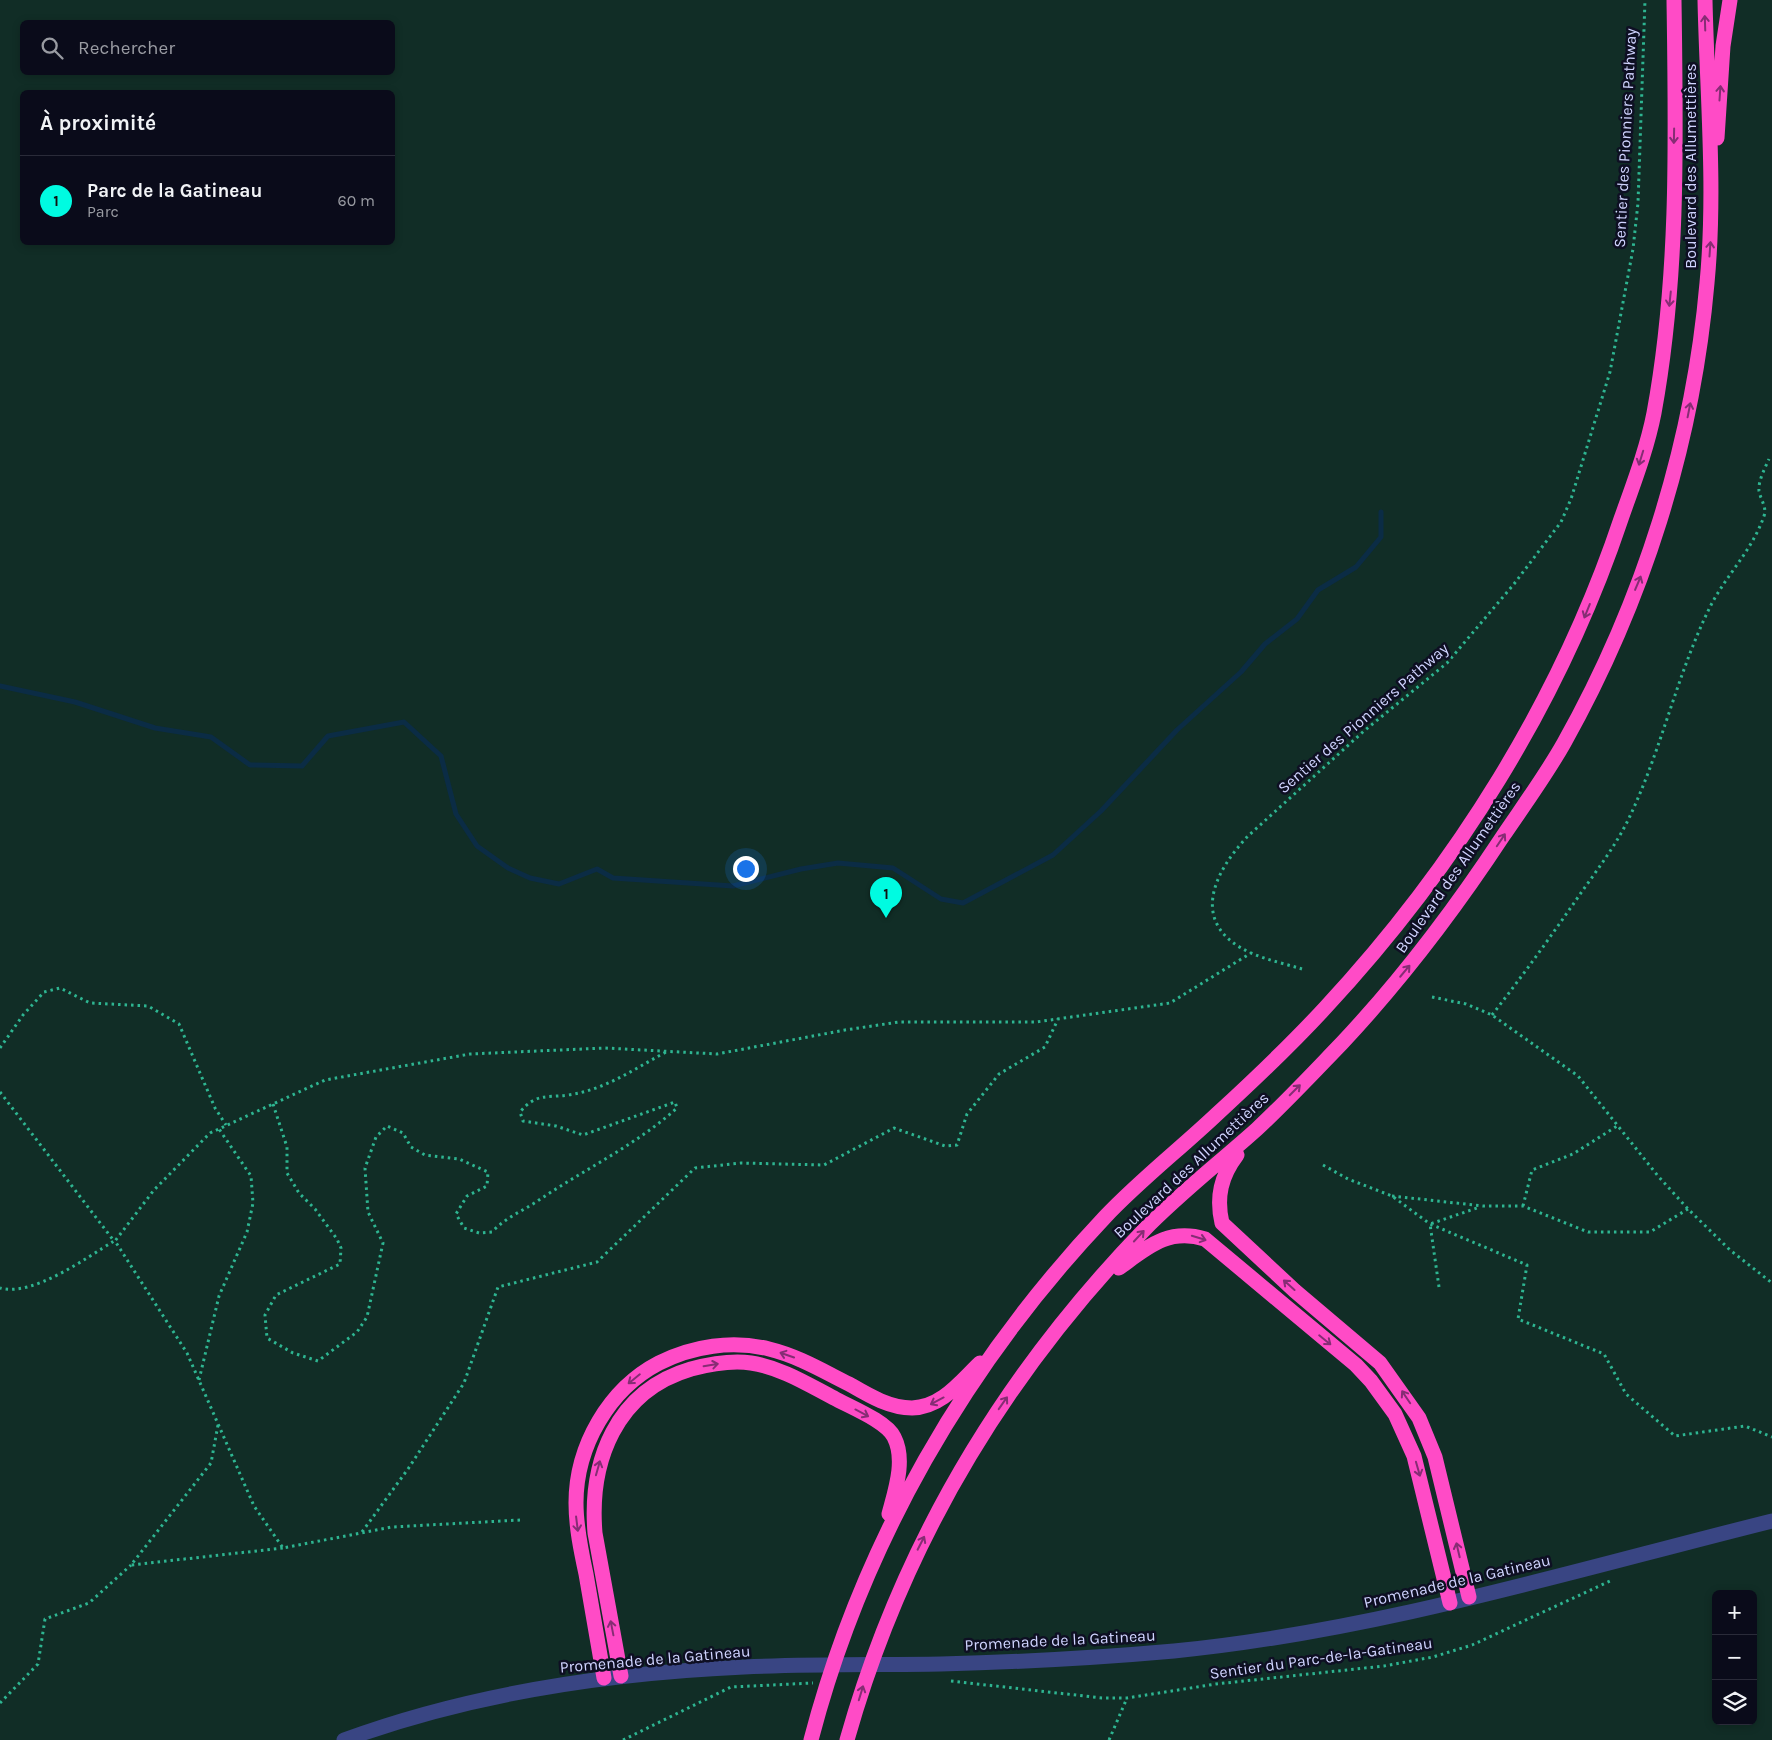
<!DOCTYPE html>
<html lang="fr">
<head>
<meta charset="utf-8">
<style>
	:root { --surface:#0a0b1a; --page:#131423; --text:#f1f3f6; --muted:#999ba2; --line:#2a2b39; --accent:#00fbe1 }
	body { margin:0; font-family:Karla,sans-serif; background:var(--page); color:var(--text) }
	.controls { position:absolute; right:15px; bottom:15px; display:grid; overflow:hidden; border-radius:8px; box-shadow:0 2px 8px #0003 }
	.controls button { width:45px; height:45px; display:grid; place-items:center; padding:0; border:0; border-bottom:1px solid var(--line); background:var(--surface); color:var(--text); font:25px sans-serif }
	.you { position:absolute; left:745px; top:868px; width:18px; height:18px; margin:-12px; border:4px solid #fff; border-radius:50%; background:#1a73e8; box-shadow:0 0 0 8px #1a73e833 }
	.badge { display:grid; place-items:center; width:32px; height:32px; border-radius:50%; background:var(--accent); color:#111; font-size:16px; font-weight:700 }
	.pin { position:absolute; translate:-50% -41px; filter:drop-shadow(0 1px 2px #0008) }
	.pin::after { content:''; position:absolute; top:26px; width:18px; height:15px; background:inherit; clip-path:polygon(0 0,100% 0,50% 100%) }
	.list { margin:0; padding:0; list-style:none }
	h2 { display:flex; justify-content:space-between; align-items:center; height:65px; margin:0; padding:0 20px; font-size:21px }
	h2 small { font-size:16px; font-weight:400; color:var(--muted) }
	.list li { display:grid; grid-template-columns:32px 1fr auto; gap:15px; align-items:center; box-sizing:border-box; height:90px; padding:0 20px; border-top:1px solid var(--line) }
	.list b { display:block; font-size:19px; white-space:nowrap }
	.list p { margin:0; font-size:16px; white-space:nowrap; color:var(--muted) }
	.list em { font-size:16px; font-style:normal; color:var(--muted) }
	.icon { flex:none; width:28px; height:28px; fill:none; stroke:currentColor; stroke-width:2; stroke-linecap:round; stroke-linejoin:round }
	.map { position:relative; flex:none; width:1772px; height:1740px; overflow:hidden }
	.search { position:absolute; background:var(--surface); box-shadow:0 2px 8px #0003; left:20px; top:20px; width:375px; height:55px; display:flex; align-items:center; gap:12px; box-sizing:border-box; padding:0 18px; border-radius:8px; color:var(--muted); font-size:19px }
	.panel { position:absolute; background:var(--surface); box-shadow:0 2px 8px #0003; left:20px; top:90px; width:375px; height:155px; border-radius:8px }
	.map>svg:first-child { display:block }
</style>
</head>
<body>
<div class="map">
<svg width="1772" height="1740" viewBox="0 0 1772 1740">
	<rect width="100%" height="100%" fill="#0e0f23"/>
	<!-- green -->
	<path fill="#112d26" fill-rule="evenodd" d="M 0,0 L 1772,0 L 1772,1740 L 0,1740 ZM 22,22 L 392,22 L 392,72 L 22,72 ZM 22,92 L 392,92 L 392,242 L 22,242 ZM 1716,1594 L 1753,1594 L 1753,1721 L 1716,1721 Z"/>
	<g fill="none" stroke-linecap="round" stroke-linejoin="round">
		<!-- stream -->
		<path stroke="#0b2c45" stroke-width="5" d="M 0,686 L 75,702 L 155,728 L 211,737 L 250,765 L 302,766 L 328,736 L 404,722 L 441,756 L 456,814 L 477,846 L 508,868 L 530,878 L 559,884 L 597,869 L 613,878 L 733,886 L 801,869 L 838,863 L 893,868 L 941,899 L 963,903 L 1053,855 L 1101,811 L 1177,730 L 1241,672 L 1265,644 L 1297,619 L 1318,590 L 1356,567 L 1381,537 L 1381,512"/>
		<!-- path -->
		<path stroke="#2eb591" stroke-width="3" stroke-dasharray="2.5 4" stroke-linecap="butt" d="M 1302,969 C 1286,964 1267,960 1251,953 C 1189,925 1212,874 1248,836 L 1364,731 L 1447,663 L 1514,584 L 1561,522 L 1571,499 L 1610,372 L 1633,249 L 1638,203 L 1645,0
			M 1432,997 L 1466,1004 L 1492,1015 L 1578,1076 L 1658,1176 L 1688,1209 L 1730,1250 L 1772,1283
			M 1492,1015 C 1524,974 1554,932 1583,890 C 1600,866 1618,842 1630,816 C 1662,748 1677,674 1710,607 C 1726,575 1752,551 1764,516 C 1767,507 1761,501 1759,491 C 1758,481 1765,468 1769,459
			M 0,1048 L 23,1015 L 44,992 L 60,988 L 90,1003 L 148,1006 L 179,1024 L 215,1108 L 226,1125
			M 0,1092 L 114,1241 C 86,1258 33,1297 0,1288
			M 273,1104 L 287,1147 L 287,1173 L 299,1193 L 315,1209 L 337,1239 L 341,1248 L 340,1264 L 276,1295 L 265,1315 L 267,1338 L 293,1353 L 318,1361 L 357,1332 L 367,1317 L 383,1243 L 368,1212 L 365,1168 L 376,1137 L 387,1126 L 403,1133 L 411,1147 L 425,1155 L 459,1159 L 488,1172 L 487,1186 L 467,1196 L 456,1214 L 464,1228 L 479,1233 L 492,1232 C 506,1217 523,1211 539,1200 C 585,1169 636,1145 677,1108 L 675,1102 L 583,1135 L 556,1126 L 523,1121 L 520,1112 C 536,1093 546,1098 568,1095 C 605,1090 634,1069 666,1052
			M 1323,1165 L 1348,1179 L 1392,1196 L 1430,1224 L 1527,1265 L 1518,1319 L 1604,1354 L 1626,1394 L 1675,1436 L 1745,1426 L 1772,1437
			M 1392,1196 L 1483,1206 L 1523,1206 L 1588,1232 L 1650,1232 L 1688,1209
			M 1523,1206 L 1532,1170 L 1573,1154 L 1617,1126
			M 1439,1287 L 1430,1224 L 1480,1207
			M 199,1380 L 219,1296 L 247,1232 L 253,1203 L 251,1176 L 219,1129
			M 218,1425 L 211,1463 L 131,1565 L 283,1548
			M 520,1520 L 392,1527 L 283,1548 L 254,1506 L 187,1353 L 115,1241 L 154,1190 L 210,1133 L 325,1080 L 470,1054 L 605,1048 L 717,1054 L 845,1030 L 899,1022 L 1036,1022 L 1170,1003 L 1251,953
			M 362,1532 L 408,1469 L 464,1383 L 498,1287 L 597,1262 L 695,1168 L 741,1163 L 824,1165 L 894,1128 L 945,1146 L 957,1145 L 967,1114 L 999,1074 L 1045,1047 L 1058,1019
			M 951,1681 L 1102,1698 L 1127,1698 L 1216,1684 L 1384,1666 L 1433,1657 L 1472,1645 L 1610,1581
			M 0,1703 L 38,1664 L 45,1619 L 89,1603 L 131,1565
			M 623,1740 L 731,1687 L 813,1683
			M 1109,1740 L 1127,1698"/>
		<!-- minor -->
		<path stroke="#394583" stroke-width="15" d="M 344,1740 C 472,1693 608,1673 744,1667 C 809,1664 875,1665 941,1664 C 1019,1662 1096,1658 1174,1651 C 1377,1631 1575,1570 1772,1521"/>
		<!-- highway -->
		<path stroke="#ff4bc6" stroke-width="15" d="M 1717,138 L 1723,46 L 1730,0
			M 1237,1155 C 1221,1176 1216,1197 1222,1223 L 1295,1291 L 1380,1363 L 1419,1418 L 1435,1457 L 1469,1597
			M 1119,1268 C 1148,1247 1168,1228 1205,1239 L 1356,1365 L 1371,1381 L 1395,1414 L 1414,1456 L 1450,1603
			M 621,1676 L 595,1533 C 589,1461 616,1391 691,1369 C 710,1364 731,1360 751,1363 C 782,1368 807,1384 834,1398 C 850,1407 886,1421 894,1437 C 906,1460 895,1491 889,1514
			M 604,1678 C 598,1644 592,1609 586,1574 C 581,1551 576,1527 576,1503 C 576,1446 609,1389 659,1363 C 693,1346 732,1340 769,1349 C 798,1356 823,1371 849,1384 C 868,1395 889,1408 912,1408 C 942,1407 960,1382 980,1363
			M 811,1740 C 862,1544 966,1364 1105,1217 C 1140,1180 1180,1149 1217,1114 C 1254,1080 1291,1045 1325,1008 C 1456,867 1560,701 1621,519 C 1633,485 1647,449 1654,413 C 1679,277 1676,138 1674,0
			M 847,1740 C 902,1545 1003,1376 1144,1230 C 1179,1194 1219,1163 1257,1129 C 1286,1102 1314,1072 1342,1043 C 1402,979 1455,909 1503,836 C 1524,805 1546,775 1564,743 C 1643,602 1693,444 1707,283 C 1716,189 1707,94 1705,0"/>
	</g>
	<!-- one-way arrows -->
	<defs><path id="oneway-shaft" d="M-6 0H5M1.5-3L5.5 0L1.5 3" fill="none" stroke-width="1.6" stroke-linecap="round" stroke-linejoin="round" transform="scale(1.25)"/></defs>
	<g stroke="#862d74">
		<use href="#oneway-shaft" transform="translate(1705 23) rotate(-92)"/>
		<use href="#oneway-shaft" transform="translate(1720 93) rotate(-86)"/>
		<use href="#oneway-shaft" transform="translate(1674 136) rotate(91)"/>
		<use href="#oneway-shaft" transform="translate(1710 249) rotate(-86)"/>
		<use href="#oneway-shaft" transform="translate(1670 299) rotate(96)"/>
		<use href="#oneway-shaft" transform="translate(1689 410) rotate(-79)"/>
		<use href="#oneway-shaft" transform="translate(1641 458) rotate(107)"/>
		<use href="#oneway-shaft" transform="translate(1638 583) rotate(-67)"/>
		<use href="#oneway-shaft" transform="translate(1587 611) rotate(112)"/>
		<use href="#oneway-shaft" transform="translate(1501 840) rotate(-56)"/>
		<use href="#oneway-shaft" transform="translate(1405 971) rotate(-50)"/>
		<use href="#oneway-shaft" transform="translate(1295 1090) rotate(-45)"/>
		<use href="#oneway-shaft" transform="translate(1139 1236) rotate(-47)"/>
		<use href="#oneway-shaft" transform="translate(1199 1238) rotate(17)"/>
		<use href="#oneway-shaft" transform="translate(1289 1285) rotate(-138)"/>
		<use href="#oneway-shaft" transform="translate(1325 1340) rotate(39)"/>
		<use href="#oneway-shaft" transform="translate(787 1355) rotate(-161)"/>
		<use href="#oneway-shaft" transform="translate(711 1365) rotate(-9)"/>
		<use href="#oneway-shaft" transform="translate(634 1379) rotate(141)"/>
		<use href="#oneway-shaft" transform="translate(1406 1397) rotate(-124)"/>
		<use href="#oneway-shaft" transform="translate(937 1401) rotate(152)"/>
		<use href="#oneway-shaft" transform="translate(1003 1403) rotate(-55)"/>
		<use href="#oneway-shaft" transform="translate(862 1413) rotate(28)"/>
		<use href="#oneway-shaft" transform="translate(598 1468) rotate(-74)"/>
		<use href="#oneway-shaft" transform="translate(1418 1469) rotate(74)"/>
		<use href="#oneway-shaft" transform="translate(577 1524) rotate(83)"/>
		<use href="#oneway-shaft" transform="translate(921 1543) rotate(-63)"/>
		<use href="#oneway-shaft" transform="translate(1458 1550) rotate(-103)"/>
		<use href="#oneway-shaft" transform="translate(612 1628) rotate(-101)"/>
		<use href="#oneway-shaft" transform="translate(861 1693) rotate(-73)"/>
	</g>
	<g text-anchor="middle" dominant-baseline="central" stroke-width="5" stroke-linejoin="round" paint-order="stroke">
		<!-- street labels -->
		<g font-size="16" fill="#d0d4ff" stroke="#0e0f23">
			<text transform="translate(1625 138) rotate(-87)">Sentier des Pionniers Pathway</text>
			<text transform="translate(1690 166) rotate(-90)">Boulevard des Allumettières</text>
			<text transform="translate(1363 718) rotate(-41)">Sentier des Pionniers Pathway</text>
			<text transform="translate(1458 867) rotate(-55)">Boulevard des Allumettières</text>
			<text transform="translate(1191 1165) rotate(-43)">Boulevard des Allumettières</text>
			<text transform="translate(1457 1581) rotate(-13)">Promenade de la Gatineau</text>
			<text transform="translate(1060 1640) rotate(-3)">Promenade de la Gatineau</text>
			<text transform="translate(1321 1658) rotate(-8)">Sentier du Parc-de-la-Gatineau</text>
			<text transform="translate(655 1659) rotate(-5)">Promenade de la Gatineau</text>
		</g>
	</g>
</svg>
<div class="controls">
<button>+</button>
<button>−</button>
<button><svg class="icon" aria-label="layers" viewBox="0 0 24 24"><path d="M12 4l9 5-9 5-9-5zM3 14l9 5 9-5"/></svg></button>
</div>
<div class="you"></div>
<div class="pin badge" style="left:886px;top:918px">1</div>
<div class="search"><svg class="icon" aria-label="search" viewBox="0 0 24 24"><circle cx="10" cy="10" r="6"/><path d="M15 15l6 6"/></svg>Rechercher</div>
<section class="panel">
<h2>À proximité<small></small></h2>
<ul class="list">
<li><span class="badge">1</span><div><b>Parc de la Gatineau</b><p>Parc</p></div><em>60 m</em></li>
</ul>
</section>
</div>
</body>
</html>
